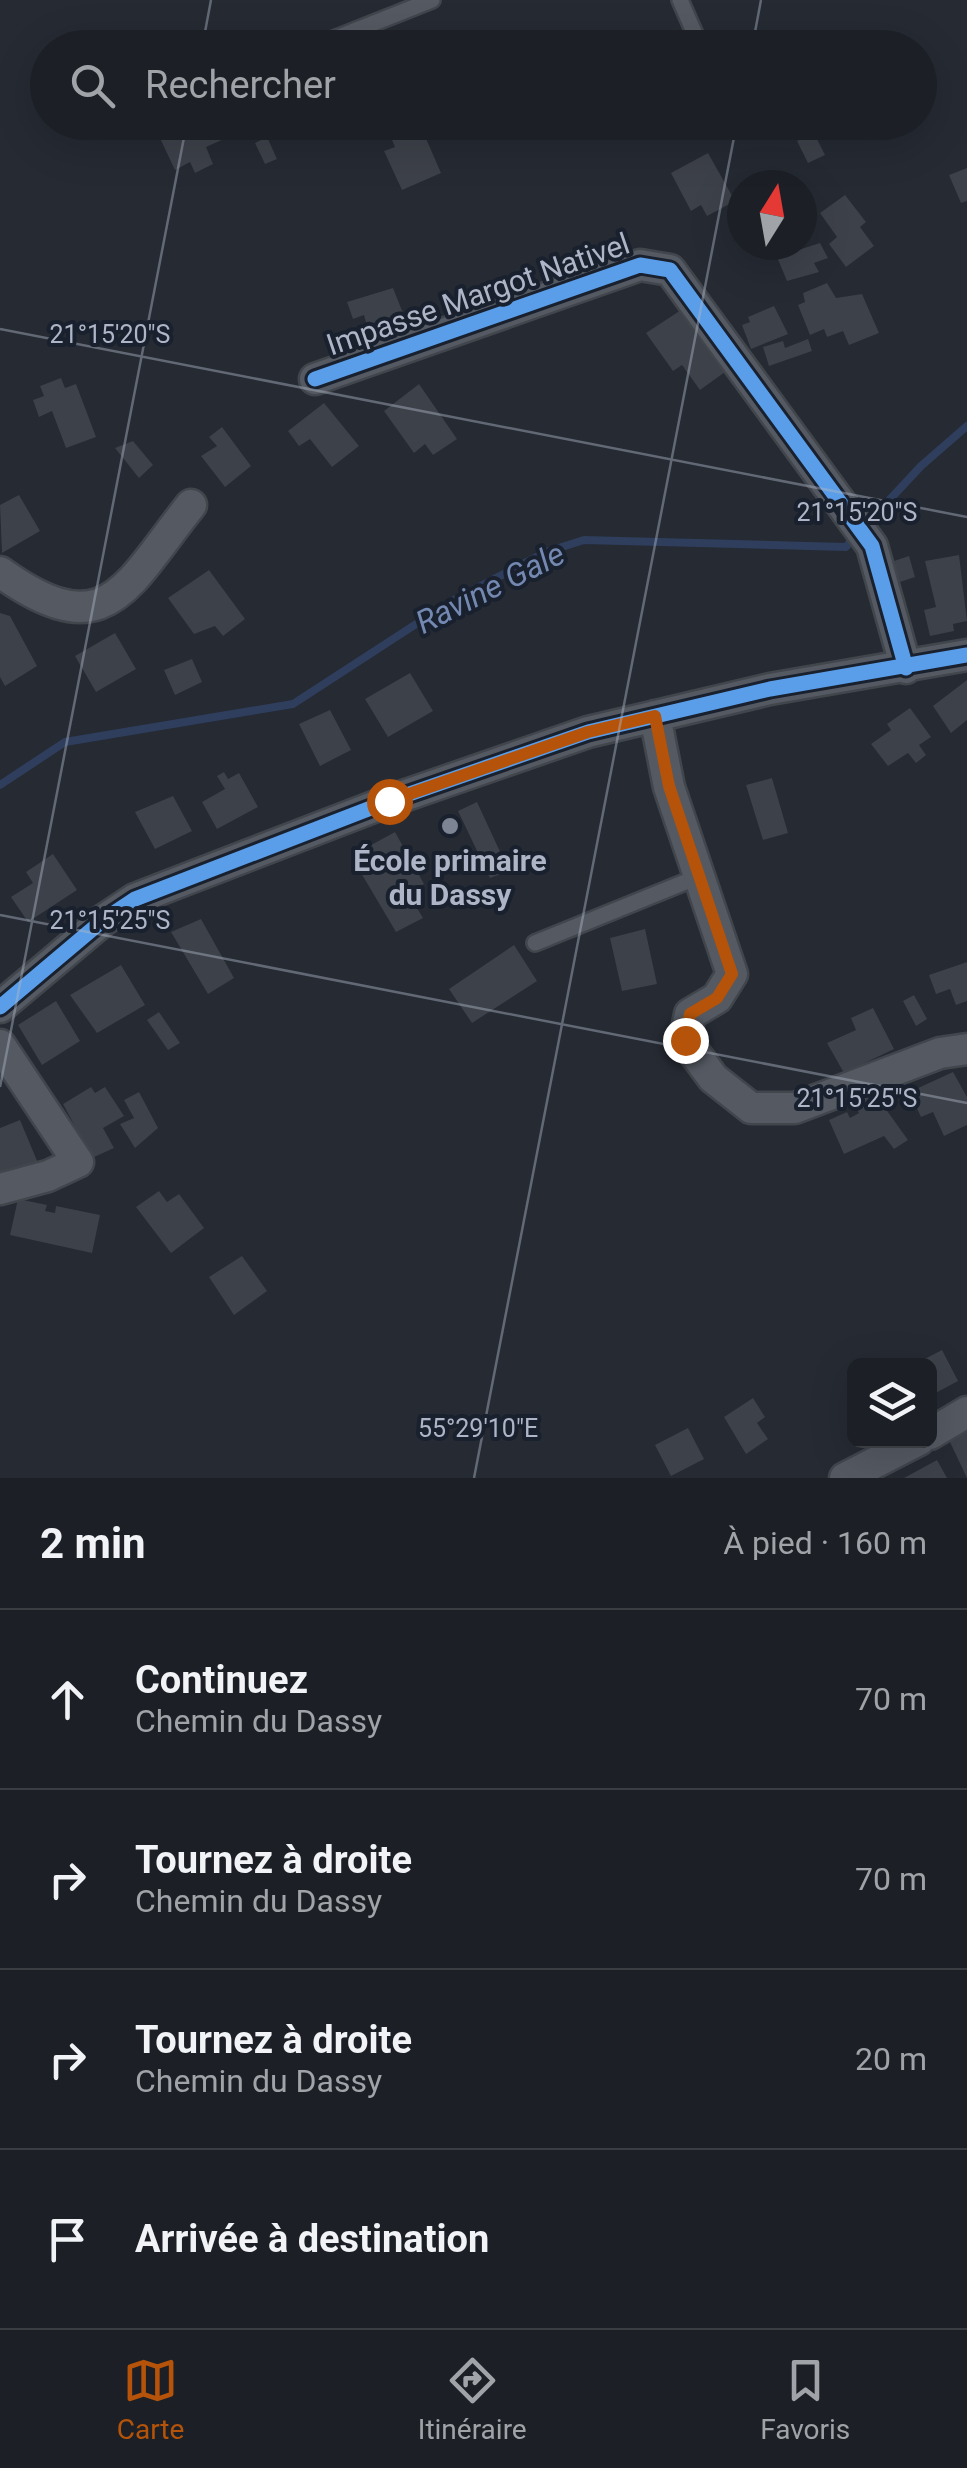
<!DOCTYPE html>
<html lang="fr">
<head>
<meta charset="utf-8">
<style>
	:root { --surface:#1c2026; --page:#25282e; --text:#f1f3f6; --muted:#a0a3a7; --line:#3a3e43; --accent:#b45309 }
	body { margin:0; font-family:Roboto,sans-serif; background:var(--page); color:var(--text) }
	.controls { position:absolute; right:30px; bottom:30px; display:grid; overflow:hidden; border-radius:15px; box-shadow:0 10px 40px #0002 }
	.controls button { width:90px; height:90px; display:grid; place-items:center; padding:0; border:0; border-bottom:2px solid var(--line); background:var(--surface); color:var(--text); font:50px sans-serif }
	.compass { position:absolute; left:727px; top:170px; width:90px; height:90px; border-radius:50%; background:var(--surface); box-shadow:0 10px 40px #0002; rotate:11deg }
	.stop { position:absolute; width:30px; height:30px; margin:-22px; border:8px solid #b45309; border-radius:50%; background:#fff }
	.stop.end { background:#b45309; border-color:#fff; box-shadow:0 2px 10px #0008 }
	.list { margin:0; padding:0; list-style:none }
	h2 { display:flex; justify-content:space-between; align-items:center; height:130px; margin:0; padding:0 40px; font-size:42px }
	h2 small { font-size:32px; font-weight:400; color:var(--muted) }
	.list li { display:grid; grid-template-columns:65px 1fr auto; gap:30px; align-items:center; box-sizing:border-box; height:180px; padding:0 40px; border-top:2px solid var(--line) }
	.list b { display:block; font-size:38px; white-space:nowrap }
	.list p { margin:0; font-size:32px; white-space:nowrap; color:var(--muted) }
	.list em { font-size:32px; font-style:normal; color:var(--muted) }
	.icon { flex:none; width:55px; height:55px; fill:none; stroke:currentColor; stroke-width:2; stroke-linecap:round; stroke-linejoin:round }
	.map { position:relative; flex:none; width:967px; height:1478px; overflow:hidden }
	.search { position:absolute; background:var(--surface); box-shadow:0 10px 40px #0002; left:30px; right:30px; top:30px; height:110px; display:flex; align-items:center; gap:25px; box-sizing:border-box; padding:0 35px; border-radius:55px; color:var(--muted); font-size:38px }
	.sheet { height:850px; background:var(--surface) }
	nav { display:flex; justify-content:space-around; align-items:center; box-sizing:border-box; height:140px; border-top:2px solid var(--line); background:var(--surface); font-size:28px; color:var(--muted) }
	nav a { display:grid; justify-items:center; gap:5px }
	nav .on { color:var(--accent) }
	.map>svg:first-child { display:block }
</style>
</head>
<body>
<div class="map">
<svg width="967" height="1478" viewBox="0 0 967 1478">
	<rect width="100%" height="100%" fill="#252a33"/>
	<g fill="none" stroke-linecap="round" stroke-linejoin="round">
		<!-- stream -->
		<path stroke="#2f3e5c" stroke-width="8" d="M 867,524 L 921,466 L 967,426
			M 0,785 L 65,742 L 293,704 L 450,602 L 546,552 L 584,540 L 846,547 L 857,534"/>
	</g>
	<!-- building -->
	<path fill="#3d4149" d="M 183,122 L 219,122 L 226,138 L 206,147 L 213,164 L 195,173 L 190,162 L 175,170 L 158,134 Z
		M 421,127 L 441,173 L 402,190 L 384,151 L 395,147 L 392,140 Z
		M 814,133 L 825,155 L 808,163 L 797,141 Z
		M 267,137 L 277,159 L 265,164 L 255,143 Z
		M 708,153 L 735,201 L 707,216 L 701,205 L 691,211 L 671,173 Z
		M 967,168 L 967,201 L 961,203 L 949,175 Z
		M 845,195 L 866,222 L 860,227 L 874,246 L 846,267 L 829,244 L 837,237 L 820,213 Z
		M 820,243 L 828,258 L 814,263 L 819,272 L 787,281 L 777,257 Z
		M 827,283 L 836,298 L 862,294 L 879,333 L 849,345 L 843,331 L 827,337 L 824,329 L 810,335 L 798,305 L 805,302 L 803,293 Z
		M 393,288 L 407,323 L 369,334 L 364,315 L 353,319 L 347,302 Z
		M 774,306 L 788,334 L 751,349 L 742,325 L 750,322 L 748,317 Z
		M 681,310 L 725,372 L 700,390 L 682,365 L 673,371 L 646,333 Z
		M 808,339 L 812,351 L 769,366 L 763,347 L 783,341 L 785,348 Z
		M 61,378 L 65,388 L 76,384 L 96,437 L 66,448 L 52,411 L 39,417 L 33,400 L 44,396 L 40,386 Z
		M 419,384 L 457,439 L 433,455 L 425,444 L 414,453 L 384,411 Z
		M 324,403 L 359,446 L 332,467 L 310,439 L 299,446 L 288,431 Z
		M 222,427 L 251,466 L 225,487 L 201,456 L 217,446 L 209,437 Z
		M 133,441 L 153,465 L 139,478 L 115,448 Z
		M 19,495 L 40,531 L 2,553 L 0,505 Z
		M 959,555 L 967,621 L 953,624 L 954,631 L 930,636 L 924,610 L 936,607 L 925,561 Z
		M 909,556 L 915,577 L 897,583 L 891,562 Z
		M 209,570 L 245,619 L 223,636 L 215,626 L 194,634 L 168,598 Z
		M 0,613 L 10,616 L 37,666 L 5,686 L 0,677 Z
		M 115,633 L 136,669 L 96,692 L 75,656 Z
		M 192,659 L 202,682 L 175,695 L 164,670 Z
		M 410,673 L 433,711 L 388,737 L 365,699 Z
		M 967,680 L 967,720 L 951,733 L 933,706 Z
		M 910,708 L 931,737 L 919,745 L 926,755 L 916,763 L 908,753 L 888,766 L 871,744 L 891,730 L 887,724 Z
		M 330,710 L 351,750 L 320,766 L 299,724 Z
		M 224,772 L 228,779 L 239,773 L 258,807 L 217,829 L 202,802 L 225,789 L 217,776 Z
		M 772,778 L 788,833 L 763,840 L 746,785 Z
		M 173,796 L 192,831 L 155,849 L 135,812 Z
		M 477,802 L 509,871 L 490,878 L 458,811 Z
		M 395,832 L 424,884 L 408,893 L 423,918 L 396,932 L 351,856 Z
		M 53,854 L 77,890 L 28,922 L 11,897 L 33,883 L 26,872 Z
		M 201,919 L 234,978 L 208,994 L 171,932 Z
		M 645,929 L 657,984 L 622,991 L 610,938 Z
		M 514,945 L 537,981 L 472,1023 L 449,989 Z
		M 967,962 L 967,1001 L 956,1005 L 950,989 L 936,994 L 929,975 Z
		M 121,965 L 145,1005 L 97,1033 L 70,995 Z
		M 914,995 L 927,1019 L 916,1026 L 903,1001 Z
		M 56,1001 L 80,1041 L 42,1065 L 18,1025 Z
		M 873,1008 L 894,1049 L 844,1073 L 827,1043 L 856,1030 L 851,1018 Z
		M 159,1012 L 180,1043 L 168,1050 L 147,1020 Z
		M 953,1072 L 967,1097 L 967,1125 L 944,1136 L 933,1112 L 921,1117 L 912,1098 L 918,1095 L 916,1089 Z
		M 91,1087 L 95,1093 L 105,1087 L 124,1116 L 103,1128 L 114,1148 L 92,1158 L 63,1104 Z
		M 870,1087 L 908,1140 L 894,1149 L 884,1136 L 844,1154 L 829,1120 L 847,1112 L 850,1118 L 859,1113 L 848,1092 Z
		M 139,1092 L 158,1128 L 135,1148 L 120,1124 L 134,1118 L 124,1100 Z
		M 20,1120 L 38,1163 L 0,1178 L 0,1128 Z
		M 159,1191 L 167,1202 L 179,1194 L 204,1228 L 171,1253 L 136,1207 Z
		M 18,1199 L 47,1205 L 45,1211 L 55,1213 L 56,1206 L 100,1215 L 92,1253 L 10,1235 Z
		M 242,1256 L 267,1291 L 234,1315 L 209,1277 Z
		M 942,1350 L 958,1381 L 930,1396 L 930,1366 L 911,1366 Z
		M 753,1398 L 765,1417 L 757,1423 L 768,1439 L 746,1454 L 724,1417 Z
		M 688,1428 L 704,1459 L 671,1476 L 655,1445 Z
		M 967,1432 L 967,1478 L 949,1440 Z
		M 937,1460 L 947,1478 L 904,1478 Z"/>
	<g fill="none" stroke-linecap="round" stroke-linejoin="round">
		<defs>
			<path id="lane" d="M 680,0 L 701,48
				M 311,48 L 432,0
				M 535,943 L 700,876"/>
			<path id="street" d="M 315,379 L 640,265 L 670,270 L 872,546 L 906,668
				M 0,572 C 107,649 126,586 191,505
				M 655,716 L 669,787 L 732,974 L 717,998 L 690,1014 L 685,1040 L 713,1078 L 751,1108 L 795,1108 L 940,1053 L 967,1049
				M 0,1007 L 102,921 L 135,899 L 389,801 L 588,732 L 770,689 L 967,655
				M 0,1045 L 78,1162 L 48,1176 L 0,1189
				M 930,1434 L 967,1412
				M 845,1478 L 919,1440"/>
		</defs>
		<!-- lane casing -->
		<use href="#lane" stroke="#41454c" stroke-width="20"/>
		<!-- street casing -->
		<use href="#street" stroke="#41454c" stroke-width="35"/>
		<!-- lane -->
		<use href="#lane" stroke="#545962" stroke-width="15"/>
		<!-- street -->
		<use href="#street" stroke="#545962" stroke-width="30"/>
		<defs>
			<path id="cycleway" d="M 315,379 L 640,265 L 670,270 L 872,546 L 906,668
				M 0,1007 L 102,921 L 135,899 L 389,801 L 588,732 L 770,689 L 967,655"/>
		</defs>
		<!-- cycleway casing -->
		<use href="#cycleway" stroke="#19202e" stroke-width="21"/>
		<!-- cycleway -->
		<use href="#cycleway" stroke="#5a9eea" stroke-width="15"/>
	</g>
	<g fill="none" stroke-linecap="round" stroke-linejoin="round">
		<!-- route -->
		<path stroke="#b45309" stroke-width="12" d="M 389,801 L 588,732 L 655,716 L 669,786 L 732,974 L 717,998 L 690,1014 L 685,1040"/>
	</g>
	<!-- ticks -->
	<path fill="none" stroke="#adb5c6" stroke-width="2.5" stroke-opacity="0.45" d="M 202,48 L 211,0M 752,48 L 761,0M 0,329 L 967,517M 0,915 L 967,1103M 0,1087 L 187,122M 474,1478 L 737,122"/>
	<!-- markers -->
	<circle fill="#7d8493" stroke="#19202e" stroke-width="4" cx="450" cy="826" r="10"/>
	<g text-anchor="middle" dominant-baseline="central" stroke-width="8" stroke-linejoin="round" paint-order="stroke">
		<!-- street labels -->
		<g font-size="30" fill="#adb5c6" stroke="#19202e">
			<text transform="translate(478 294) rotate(-19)">Impasse Margot Nativel</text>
		</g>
		<!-- poi labels -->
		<g font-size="30" font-weight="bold" fill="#adb5c6" stroke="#19202e">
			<text x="450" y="860">École primaire<tspan x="450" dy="34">du Dassy</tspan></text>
		</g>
		<!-- water labels -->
		<g font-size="32" font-style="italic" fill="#7489b1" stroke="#19202e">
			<text transform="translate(490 588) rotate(-27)">Ravine Gale</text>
		</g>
	</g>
	<g font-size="25" text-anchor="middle" fill="#adb5c6" stroke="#19202e" stroke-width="8" stroke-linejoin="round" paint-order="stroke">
		<text x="110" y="343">21°15'20"S</text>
		<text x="857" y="521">21°15'20"S</text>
		<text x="110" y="929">21°15'25"S</text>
		<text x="857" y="1107">21°15'25"S</text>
		<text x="478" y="1437">55°29'10"E</text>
	</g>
</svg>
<div class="controls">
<button><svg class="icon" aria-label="layers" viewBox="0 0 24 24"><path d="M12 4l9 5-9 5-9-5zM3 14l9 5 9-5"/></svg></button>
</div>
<svg class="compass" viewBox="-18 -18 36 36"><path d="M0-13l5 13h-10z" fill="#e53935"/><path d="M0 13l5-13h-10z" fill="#a0a3a7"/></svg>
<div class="stop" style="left:389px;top:801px"></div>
<div class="stop end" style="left:685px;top:1040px"></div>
<div class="search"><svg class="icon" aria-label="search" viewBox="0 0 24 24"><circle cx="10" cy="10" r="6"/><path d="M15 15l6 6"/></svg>Rechercher</div>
</div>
<section class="sheet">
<h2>2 min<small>À pied · 160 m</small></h2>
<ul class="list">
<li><svg class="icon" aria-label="ahead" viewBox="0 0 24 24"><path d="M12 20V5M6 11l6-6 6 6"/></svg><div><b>Continuez</b><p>Chemin du Dassy</p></div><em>70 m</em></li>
<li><svg class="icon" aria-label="right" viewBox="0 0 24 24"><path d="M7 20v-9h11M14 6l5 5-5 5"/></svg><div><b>Tournez à droite</b><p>Chemin du Dassy</p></div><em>70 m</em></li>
<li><svg class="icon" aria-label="right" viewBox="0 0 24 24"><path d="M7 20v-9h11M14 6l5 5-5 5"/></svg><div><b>Tournez à droite</b><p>Chemin du Dassy</p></div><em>20 m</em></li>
<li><svg class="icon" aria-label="arrive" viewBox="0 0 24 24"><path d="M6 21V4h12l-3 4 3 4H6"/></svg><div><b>Arrivée à destination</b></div></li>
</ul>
</section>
<nav>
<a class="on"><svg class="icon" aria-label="map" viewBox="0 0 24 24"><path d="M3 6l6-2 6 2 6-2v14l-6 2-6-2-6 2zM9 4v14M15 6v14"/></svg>Carte</a>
<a><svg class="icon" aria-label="directions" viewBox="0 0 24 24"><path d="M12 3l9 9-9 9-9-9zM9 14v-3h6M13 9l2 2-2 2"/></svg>Itinéraire</a>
<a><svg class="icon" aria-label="saved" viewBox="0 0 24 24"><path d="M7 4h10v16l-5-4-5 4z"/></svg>Favoris</a>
</nav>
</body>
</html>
